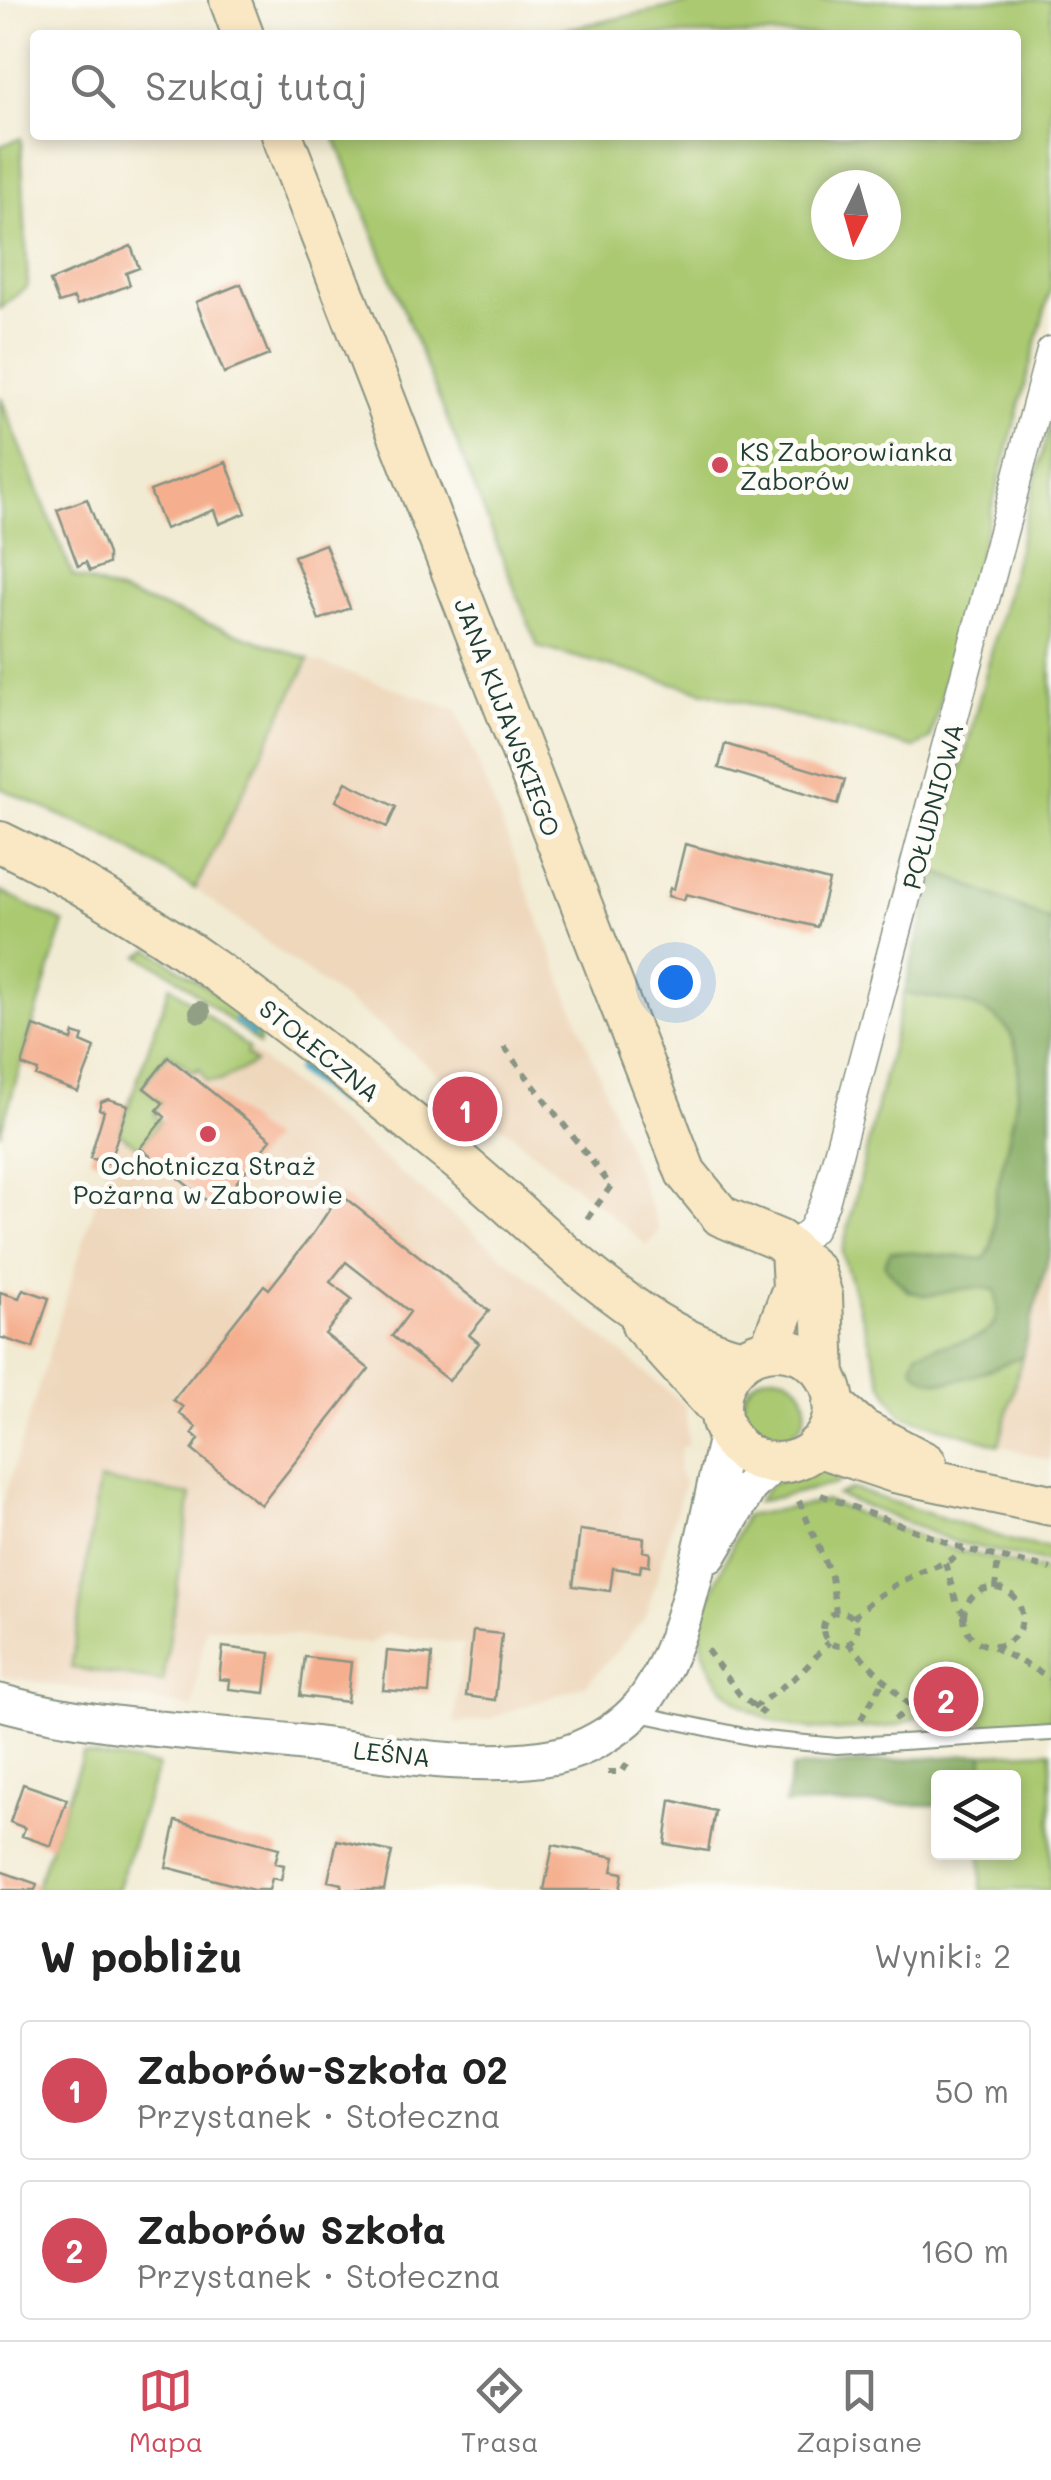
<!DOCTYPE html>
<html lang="pl">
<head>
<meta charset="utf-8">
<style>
	:root { --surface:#fff; --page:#f6f6f6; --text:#222; --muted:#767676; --line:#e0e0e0; --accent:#d1495b }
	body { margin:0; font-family:Mali,sans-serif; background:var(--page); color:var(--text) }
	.controls { position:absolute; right:30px; bottom:30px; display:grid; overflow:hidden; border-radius:10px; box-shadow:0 5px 15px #0003 }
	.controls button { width:90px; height:90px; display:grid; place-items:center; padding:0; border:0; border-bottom:2px solid var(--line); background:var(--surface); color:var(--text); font:50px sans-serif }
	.compass { position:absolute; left:811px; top:170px; width:90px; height:90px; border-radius:50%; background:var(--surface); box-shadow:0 5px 15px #0003; rotate:185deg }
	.you { position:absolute; left:675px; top:982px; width:35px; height:35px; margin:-25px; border:8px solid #fff; border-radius:50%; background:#1a73e8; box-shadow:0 0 0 15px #1a73e833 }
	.badge { display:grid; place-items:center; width:65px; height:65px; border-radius:50%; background:var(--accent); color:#fff; font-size:32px; font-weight:700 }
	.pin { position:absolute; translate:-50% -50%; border:5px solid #fff; box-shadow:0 2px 10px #0006 }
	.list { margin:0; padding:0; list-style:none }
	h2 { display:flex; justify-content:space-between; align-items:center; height:130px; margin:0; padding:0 40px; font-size:42px }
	h2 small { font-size:32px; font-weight:400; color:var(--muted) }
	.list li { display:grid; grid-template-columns:65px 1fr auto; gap:30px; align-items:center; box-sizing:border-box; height:140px; margin:0 20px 20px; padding:0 20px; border:2px solid var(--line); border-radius:10px }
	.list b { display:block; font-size:38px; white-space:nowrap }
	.list p { margin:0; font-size:32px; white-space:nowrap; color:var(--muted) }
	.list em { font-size:32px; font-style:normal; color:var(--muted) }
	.icon { flex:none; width:55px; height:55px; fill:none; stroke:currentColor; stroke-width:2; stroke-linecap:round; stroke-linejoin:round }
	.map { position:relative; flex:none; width:1051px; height:1890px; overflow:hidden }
	.search { position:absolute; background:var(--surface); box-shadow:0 5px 15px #0003; left:30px; right:30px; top:30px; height:110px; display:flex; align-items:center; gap:25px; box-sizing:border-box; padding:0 35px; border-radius:10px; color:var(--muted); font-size:38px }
	.sheet { height:450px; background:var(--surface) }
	nav { display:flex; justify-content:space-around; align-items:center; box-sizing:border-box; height:140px; border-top:2px solid var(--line); background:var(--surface); font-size:28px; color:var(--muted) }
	nav a { display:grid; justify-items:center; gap:5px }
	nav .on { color:var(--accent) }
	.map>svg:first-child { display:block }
</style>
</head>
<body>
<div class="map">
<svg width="1051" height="1890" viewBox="0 0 1051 1890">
	<rect width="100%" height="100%" fill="#fdfcf7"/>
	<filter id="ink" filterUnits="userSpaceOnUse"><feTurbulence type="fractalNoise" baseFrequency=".01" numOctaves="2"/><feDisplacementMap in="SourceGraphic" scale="20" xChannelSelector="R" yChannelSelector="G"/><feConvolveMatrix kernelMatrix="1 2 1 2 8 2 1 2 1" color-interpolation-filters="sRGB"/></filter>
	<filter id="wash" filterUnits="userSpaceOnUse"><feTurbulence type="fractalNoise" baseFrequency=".0048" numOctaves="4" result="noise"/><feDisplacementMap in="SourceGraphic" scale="40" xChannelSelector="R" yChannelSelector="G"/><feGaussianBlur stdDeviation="2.25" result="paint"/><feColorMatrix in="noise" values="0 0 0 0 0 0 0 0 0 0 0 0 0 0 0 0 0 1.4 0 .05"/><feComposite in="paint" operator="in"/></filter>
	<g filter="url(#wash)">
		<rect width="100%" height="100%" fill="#f2ebd3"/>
		<!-- built -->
		<path fill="#eed7bb" d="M 309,659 L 457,710 L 660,1231 L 647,1245 L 376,1023 L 195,889 Z
			M 170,985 L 685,1405 L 688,1444 L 681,1448 L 678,1469 L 684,1483 L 646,1617 L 587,1684 L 486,1720 L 454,1724 L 463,1644 L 385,1634 L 368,1644 L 206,1626 L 193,1708 L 0,1676 L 0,1511 L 126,1104 Z
			M 1051,1247 L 1051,1461 L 999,1445 Z"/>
		<!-- green -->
		<path fill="#aac971" stroke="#648352" stroke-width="2.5" fill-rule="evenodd" d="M 704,0 L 1051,0 L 1051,287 L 930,739 L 914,748 L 538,647 L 334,135 L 1016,135 L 1016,35 L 538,35 ZM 826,185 L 886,185 L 886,245 L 826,245 Z
			M 21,138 L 28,286 L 0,309 L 0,146 Z
			M 0,396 L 73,576 L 309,659 L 195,889 L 111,838 L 0,788 Z
			M 1051,420 L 1051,921 L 935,871 Z
			M 0,891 L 64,923 L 0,1134 Z
			M 150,949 L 261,1024 L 259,1044 L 175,976 L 140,956 Z
			M 170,985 L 249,1049 L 246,1054 L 255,1063 L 220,1081 L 206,1081 L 199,1068 L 194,1072 L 168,1053 L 142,1086 L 163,1103 L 154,1115 L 161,1121 L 140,1148 L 119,1133 Z
			M 904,993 C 937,999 991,1001 1010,1033 C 1033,1071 1001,1159 995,1201 C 992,1225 999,1238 984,1259 L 891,1251 L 885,1264 L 908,1292 L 972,1286 L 995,1290 C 1009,1350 957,1336 917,1353 L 912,1367 L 967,1376 L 1022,1357 L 999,1445 L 901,1415 L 882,1383 L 842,1253 Z
			M742 1407a32 32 0 1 1 64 0a32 32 0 1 1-64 0Z
			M 826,1468 L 850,1474 L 835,1484 L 757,1502 L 770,1484 Z
			M 99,1480 L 191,1495 L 163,1682 L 71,1668 Z
			M 853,1489 L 1016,1542 L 1051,1548 L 1051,1564 L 955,1542 L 837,1495 Z
			M 826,1501 L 949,1548 L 1051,1572 L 1051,1720 C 1030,1721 1001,1728 981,1723 C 964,1718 957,1710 938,1712 C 921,1713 916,1719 902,1724 C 889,1729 870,1727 856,1729 C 781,1736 704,1709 699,1622 L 745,1516 Z
			M 1051,1751 L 1051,1890 L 981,1890 L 981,1853 L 1014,1852 L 1014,1778 L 982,1777 L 983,1754 Z
			M 83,1754 L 158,1766 L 117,1890 L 35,1890 Z"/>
		<!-- forest -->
		<path fill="#87ad63" stroke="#53754c" stroke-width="2.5" d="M 935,871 L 1051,921 L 1051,1247 L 1022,1357 C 989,1367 938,1401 912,1367 L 917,1353 C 956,1336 1009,1350 995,1290 C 942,1278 926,1323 884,1264 L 891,1251 L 984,1259 C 999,1239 992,1225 995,1201 C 1001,1159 1034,1072 1010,1033 C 991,1001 937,999 904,993 Z
			M 983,1754 L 982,1777 L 938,1778 L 938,1805 L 785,1804 L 792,1768 Z"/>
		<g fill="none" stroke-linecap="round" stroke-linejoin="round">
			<!-- stream -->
			<path stroke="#44aac4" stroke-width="10" d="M 238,1019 L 254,1032
				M 300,1070 L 339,1100"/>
		</g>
		<g id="blocks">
			<!-- building -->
			<path fill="#f5af8e" d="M 131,246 L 139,268 L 126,273 L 130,285 L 77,305 L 74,298 L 59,303 L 50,281 Z
				M 241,284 L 269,355 L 224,373 L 196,302 Z
				M 226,462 L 246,513 L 219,524 L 214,510 L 165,529 L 150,491 Z
				M 87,499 L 108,554 L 108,564 L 90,571 L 86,562 L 78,566 L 57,510 Z
				M 325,544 L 350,608 L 319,620 L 294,556 Z
				M 725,744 L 845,780 L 838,804 L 719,768 Z
				M 346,782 L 396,807 L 387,827 L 336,801 Z
				M 685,844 L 829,881 L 817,927 L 686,894 L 684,900 L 668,896 L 670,888 L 674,889 Z
				M 34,1026 L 72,1040 L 74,1033 L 83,1036 L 81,1042 L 95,1048 L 78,1092 L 36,1076 L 38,1071 L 22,1065 Z
				M 168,1057 L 271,1139 L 216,1208 L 140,1148 L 165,1117 L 157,1110 L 163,1103 L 144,1088 Z
				M 108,1099 L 128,1105 L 109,1163 L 90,1158 L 104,1111 L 99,1109 L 101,1102 Z
				M 340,1194 L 489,1311 L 469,1335 L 479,1343 L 449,1381 L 392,1336 L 410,1312 L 346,1262 L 330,1282 L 352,1299 L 325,1334 L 369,1369 L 261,1505 L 192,1450 L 199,1439 L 192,1433 L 196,1427 L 179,1413 L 183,1407 L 173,1400 L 264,1285 L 269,1289 L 312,1235 Z
				M 23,1289 L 49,1298 L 33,1348 L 0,1337 L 0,1292 L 19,1298 Z
				M 580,1530 L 644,1538 L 643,1551 L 650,1553 L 649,1566 L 641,1565 L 640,1572 L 613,1568 L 610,1591 L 573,1586 Z
				M 473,1631 L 502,1634 L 495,1700 L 466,1696 Z
				M 223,1647 L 270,1653 L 265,1693 L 229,1689 L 230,1680 L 219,1679 Z
				M 387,1651 L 432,1655 L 429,1693 L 383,1690 Z
				M 305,1657 L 351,1662 L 347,1702 L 300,1696 Z
				M 23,1784 L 67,1799 L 51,1846 L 22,1836 L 25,1828 L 10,1822 Z
				M 671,1800 L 715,1811 L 708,1851 L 665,1844 Z
				M 176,1821 L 279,1848 L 275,1863 L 284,1865 L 281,1880 L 272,1878 L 269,1890 L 253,1890 L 166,1867 Z
				M 337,1840 L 392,1852 L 384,1890 L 340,1890 L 342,1884 L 328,1881 Z
				M 553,1845 L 615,1857 L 612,1871 L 623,1873 L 620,1890 L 544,1890 Z
				M 0,1871 L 37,1884 L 35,1890 L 0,1890 Z"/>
		</g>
	</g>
	<g filter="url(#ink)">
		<use href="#blocks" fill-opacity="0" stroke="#889484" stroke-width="2.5"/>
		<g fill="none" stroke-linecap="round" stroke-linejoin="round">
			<defs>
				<path id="service" d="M 635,1713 L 754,1738 L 837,1746 L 1051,1733"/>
				<path id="minor" d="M 791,1249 L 812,1230 L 825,1203 L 1051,351"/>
				<path id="tertiary" d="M 709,1555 L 749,1487 L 775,1462
					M 0,1702 C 94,1728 196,1731 293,1742 C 378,1751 471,1772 556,1756 C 582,1751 617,1731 635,1712 C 689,1656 707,1510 727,1434"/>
				<path id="secondary" d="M 230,0 L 243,35
					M 282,135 L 686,1173 L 721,1216 L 779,1240 L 814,1270 L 822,1296 L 825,1377
					M 0,842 C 169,922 309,1040 454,1157 C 538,1225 635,1335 743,1360
					M 642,1325 L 720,1411
					M 770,1349 L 793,1288 L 791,1249
					M720 1406a57 57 0 1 1 114 0a57 57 0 1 1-114 0Z
					M 833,1404 L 863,1430 L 926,1463
					M 816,1446 L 894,1472 L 1051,1505"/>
			</defs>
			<!-- service casing -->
			<use href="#service" stroke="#889484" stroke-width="18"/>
			<!-- minor casing -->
			<use href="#minor" stroke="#889484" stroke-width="31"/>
			<!-- tertiary casing -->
			<use href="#tertiary" stroke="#889484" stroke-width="39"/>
			<!-- secondary casing -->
			<use href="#secondary" stroke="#889484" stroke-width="44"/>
			<!-- path -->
			<path stroke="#889484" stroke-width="6" stroke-dasharray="8 8" stroke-linecap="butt" d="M 504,1047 L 611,1186 L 584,1223
				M 821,1495 L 964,1549 L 1051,1569
				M 799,1501 L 831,1576 L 836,1612
				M 945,1563 L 957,1604 L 964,1613
				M964 1617a29 29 0 1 1 58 0a29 29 0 1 1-58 0Z
				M 995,1589 L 998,1558
				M823 1629a17 17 0 1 1 34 0a17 17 0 1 1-34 0Z
				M 853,1618 C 870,1600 891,1586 914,1575 C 933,1565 950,1565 964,1549
				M 848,1643 L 912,1708
				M 993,1647 L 1051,1678
				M 707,1650 L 740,1695 L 764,1714
				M 753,1708 L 801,1673 L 829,1642
				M 861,1719 L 884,1680
				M 894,1719 C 924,1703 943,1703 975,1715
				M 608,1772 L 622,1772 L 629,1761"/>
			<!-- service -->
			<use href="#service" stroke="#fff" stroke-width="14"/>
			<!-- minor -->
			<use href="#minor" stroke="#fff" stroke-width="28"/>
			<!-- tertiary -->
			<use href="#tertiary" stroke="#fff" stroke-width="35"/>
			<!-- secondary -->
			<use href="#secondary" stroke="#fae7c3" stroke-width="40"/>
		</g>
		<!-- trees -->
		<circle fill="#919f84" cx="200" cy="1012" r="11"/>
	</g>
	<!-- markers -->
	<g fill="#d1495b" stroke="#fdfcf7" stroke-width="4">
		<circle cx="720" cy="465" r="10"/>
		<circle cx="208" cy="1134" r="10"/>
	</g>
	<g text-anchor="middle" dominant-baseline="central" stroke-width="10" stroke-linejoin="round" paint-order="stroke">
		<!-- poi labels -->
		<g font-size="25" fill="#1f3d34" stroke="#fdfcf7" text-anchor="start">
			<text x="740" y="451">KS Zaborowianka<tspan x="740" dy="29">Zaborów</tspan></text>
			<text x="208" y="1165" text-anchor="middle">Ochotnicza Straż<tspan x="208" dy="29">Pożarna w Zaborowie</tspan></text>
		</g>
		<!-- street labels -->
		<g font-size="25" fill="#1f3d34" stroke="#fdfcf7">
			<text transform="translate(508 717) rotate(69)">JANA KUJAWSKIEGO</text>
			<text transform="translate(932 806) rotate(-75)">POŁUDNIOWA</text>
			<text transform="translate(320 1050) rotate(39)">STOŁECZNA</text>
			<text transform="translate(392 1753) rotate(6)">LEŚNA</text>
		</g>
	</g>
</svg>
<div class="controls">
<button><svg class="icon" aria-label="layers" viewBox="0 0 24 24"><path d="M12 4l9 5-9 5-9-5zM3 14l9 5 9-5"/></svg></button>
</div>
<svg class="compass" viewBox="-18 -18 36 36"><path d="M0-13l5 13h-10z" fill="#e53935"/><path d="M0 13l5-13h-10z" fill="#767676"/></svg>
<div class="you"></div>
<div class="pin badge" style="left:465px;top:1109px">1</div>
<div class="pin badge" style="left:946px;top:1699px">2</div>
<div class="search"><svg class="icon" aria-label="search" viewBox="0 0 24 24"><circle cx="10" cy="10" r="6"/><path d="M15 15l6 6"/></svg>Szukaj tutaj</div>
</div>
<section class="sheet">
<h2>W pobliżu<small>Wyniki: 2</small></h2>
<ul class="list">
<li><span class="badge">1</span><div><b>Zaborów-Szkoła 02</b><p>Przystanek · Stołeczna</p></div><em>50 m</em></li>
<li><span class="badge">2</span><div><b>Zaborów Szkoła</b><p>Przystanek · Stołeczna</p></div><em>160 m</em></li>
</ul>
</section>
<nav>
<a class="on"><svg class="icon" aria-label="map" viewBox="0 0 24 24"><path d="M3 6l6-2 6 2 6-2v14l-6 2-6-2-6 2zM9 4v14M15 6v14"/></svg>Mapa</a>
<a><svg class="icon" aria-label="directions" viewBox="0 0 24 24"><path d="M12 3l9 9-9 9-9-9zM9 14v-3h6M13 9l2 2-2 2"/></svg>Trasa</a>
<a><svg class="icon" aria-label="saved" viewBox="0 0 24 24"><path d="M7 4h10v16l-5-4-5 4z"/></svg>Zapisane</a>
</nav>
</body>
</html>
